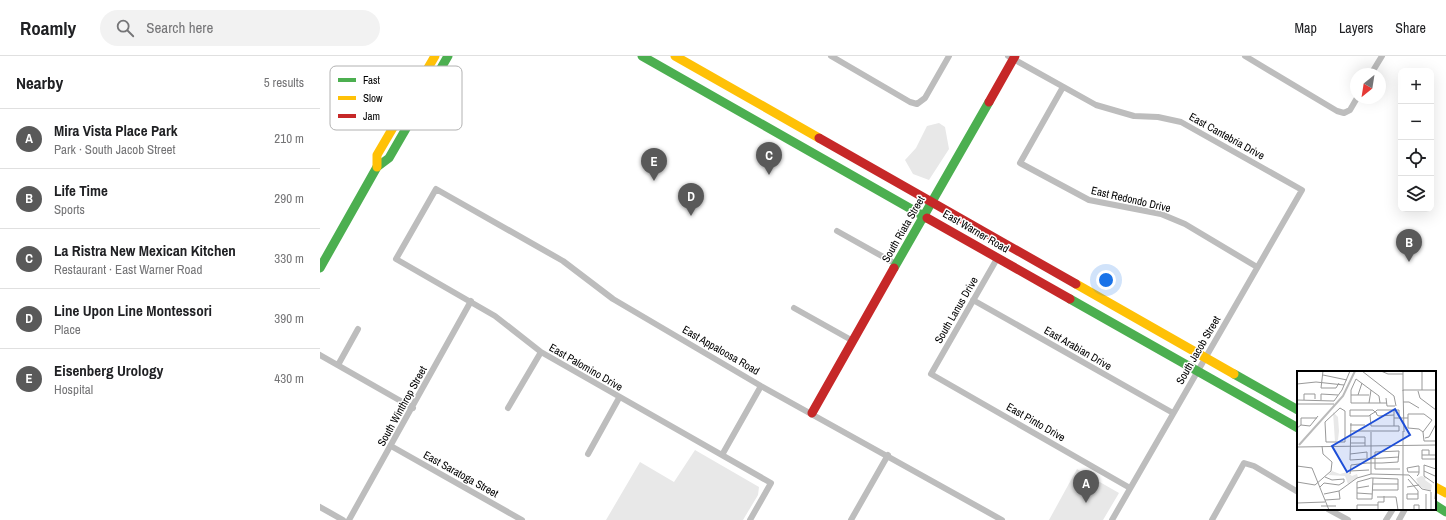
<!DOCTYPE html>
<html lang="en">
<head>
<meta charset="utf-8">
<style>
	:root { --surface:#fff; --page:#f2f2f2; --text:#202124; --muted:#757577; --line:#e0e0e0; --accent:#595959 }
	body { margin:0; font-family:"Archivo Narrow",sans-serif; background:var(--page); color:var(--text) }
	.controls { position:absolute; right:12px; top:12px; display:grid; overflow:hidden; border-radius:8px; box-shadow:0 4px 16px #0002 }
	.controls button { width:36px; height:36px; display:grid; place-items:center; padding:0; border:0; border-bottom:1px solid var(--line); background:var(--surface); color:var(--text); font:20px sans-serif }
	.compass { position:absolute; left:1030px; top:12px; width:36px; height:36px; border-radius:50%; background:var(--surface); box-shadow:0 4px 16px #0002; rotate:210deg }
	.you { position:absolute; left:786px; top:224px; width:14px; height:14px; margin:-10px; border:3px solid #fff; border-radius:50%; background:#1a73e8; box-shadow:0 0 0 6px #1a73e833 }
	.badge { display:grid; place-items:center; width:26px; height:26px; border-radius:50%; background:var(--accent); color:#fff; font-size:13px; font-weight:700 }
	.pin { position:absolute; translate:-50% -33px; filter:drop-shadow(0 1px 2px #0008) }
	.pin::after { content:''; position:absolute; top:21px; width:14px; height:12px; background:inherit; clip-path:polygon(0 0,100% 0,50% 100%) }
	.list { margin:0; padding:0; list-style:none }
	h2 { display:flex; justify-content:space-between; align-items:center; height:52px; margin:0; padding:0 16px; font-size:17px }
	h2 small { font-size:13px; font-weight:400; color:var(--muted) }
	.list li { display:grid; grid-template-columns:26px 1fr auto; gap:12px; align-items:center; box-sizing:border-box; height:60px; padding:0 16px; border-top:1px solid var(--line) }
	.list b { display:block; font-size:15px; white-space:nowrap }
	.list p { margin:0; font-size:13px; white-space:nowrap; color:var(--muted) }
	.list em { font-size:13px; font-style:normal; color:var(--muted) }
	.icon { flex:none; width:22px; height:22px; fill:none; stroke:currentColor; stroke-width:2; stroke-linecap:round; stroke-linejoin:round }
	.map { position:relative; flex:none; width:1126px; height:464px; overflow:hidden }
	header { display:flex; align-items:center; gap:24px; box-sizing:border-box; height:56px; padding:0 20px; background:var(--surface); border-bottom:1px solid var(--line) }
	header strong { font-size:19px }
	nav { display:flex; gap:22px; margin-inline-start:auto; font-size:14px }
	.search { width:280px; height:36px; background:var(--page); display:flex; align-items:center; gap:10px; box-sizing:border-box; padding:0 14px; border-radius:22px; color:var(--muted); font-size:15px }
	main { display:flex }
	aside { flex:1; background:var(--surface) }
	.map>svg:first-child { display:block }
</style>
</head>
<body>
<header>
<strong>Roamly</strong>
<div class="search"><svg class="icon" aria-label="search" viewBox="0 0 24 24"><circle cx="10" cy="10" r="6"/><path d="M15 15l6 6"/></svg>Search here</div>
<nav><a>Map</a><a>Layers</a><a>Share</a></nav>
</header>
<main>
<aside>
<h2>Nearby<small>5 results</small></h2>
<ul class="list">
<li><span class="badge">A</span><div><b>Mira Vista Place Park</b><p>Park · South Jacob Street</p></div><em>210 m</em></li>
<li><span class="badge">B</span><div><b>Life Time</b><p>Sports</p></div><em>290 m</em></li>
<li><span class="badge">C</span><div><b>La Ristra New Mexican Kitchen</b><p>Restaurant · East Warner Road</p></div><em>330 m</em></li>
<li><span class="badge">D</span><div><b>Line Upon Line Montessori</b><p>Place</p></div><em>390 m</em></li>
<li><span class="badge">E</span><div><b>Eisenberg Urology</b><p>Hospital</p></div><em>430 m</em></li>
</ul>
</aside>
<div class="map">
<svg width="1126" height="464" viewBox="0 0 1126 464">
	<rect width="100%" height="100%" fill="#fff"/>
	<!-- green -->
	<path fill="#e8e8e8" d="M 619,67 L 625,71 L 629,93 L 609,124 L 593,118 L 585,104 L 596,92 L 607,70 Z
		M 375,394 L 439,431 L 438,439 L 423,464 L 286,464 L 320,406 L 354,426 Z
		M 757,413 L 799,437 L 783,464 L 729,464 Z"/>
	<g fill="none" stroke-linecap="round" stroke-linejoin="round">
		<!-- street -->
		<path stroke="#bdbdbd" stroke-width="6" d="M 511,0 L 590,46 L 597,48 L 605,42 L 629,0
			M 688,0 L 776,49 L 814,60 L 838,61 L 861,66 L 982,134 L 792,464
			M 925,0 L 1017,55 L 1024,57 L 1030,54 L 1037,42
			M 1051,18 L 1062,0
			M 743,31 L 700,107 L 769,144 L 841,158 L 865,168 L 937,211
			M 517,175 L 576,208
			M 678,201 L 611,318 L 810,432
			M 653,244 L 853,357
			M 474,252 L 533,285
			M 0,299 L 93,352
			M 18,309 L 38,273
			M 188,352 L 221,296
			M 71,390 L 202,464
			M 268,398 L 299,342
			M 402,399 L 441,330
			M 0,451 L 23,464
			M 1008,453 L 1028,464
			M 29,464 L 151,245
			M 430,464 L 451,427 L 221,296 L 175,260 L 76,203 L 116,133 L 243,205 L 293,243 L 441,330 L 682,464
			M 531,464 L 568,399
			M 892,464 L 924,407 L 934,410 L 978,436
			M 1066,464 L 1073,453
			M 1079,464 L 1085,453"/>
		<!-- fast -->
		<path stroke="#4caf50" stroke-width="9" d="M 322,0 L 607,162
			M 0,212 L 57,111 L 69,102 L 128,0
			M 574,212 L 669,46
			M 750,243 L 978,372
			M 914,318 L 978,354
			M 1115,449 L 1126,456"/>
		<!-- slow -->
		<path stroke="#ffc107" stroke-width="9" d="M 355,0 L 499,82
			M 57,111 L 57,99 L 115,0
			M 756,228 L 914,318
			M 1115,431 L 1126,437"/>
		<!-- jam -->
		<path stroke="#c62828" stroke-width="9" d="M 669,46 L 695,0
			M 499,82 L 756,228
			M 607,162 L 750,243
			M 492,357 L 574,212"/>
	</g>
	<g text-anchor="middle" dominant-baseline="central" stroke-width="3" stroke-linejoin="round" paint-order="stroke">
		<!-- street labels -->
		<g font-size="11" fill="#000" stroke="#fff">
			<text transform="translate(907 80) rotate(29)">East Cantebria Drive</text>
			<text transform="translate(811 143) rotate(13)">East Redondo Drive</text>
			<text transform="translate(583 173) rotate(-60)">South Riata Street</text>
			<text transform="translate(656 175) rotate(30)">East Warner Road</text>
			<text transform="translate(636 254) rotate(-60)">South Lanus Drive</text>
			<text transform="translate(758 292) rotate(30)">East Arabian Drive</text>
			<text transform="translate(401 294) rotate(30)">East Appaloosa Road</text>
			<text transform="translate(878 294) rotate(-60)">South Jacob Street</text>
			<text transform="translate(266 311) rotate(30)">East Palomino Drive</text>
			<text transform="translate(82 350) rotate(-61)">South Winthrop Street</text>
			<text transform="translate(716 366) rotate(30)">East Pinto Drive</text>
			<text transform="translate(141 418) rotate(29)">East Saratoga Street</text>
		</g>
	</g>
	<!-- overview -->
	<g transform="translate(977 315)">
		<rect width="139" height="139" fill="#fff"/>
		<path d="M 36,41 L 41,46 L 42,60 L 41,69 L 38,71 ZM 35,100 L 43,103 L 50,101 L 55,105 L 60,103 L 61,106 L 51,113 L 48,105 L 31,104 ZM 124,105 L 129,106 L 128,109 L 135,114 L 134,120 L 123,116 L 119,108 Z" fill="#e8e8e8"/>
		<path fill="none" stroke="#bababa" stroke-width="2" d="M 2,74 L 46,25 L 58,0"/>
		<path fill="none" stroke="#999" stroke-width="1" d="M 6,0 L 19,0M 26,0 L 24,17 L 39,17 L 42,12M 65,0 L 97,25 L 99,35M 84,0 L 91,3 L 106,3M 125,0 L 125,19M 26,4 L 50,9M 0,13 L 19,11 L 47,14M 106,19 L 139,19M 106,19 L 107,61M 106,20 L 106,0M 121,20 L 123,27 L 139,39M 54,24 L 72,24M 61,24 L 65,12M 89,27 L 90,35 L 98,35M 0,29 L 37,30 L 45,19 L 53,0M 7,29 L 7,23 L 18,23 L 18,28M 24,29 L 24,23 L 41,24M 106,31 L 112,31 L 122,37M 72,32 L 74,19M 83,32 L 82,25 L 59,8 L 54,19 L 54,32 L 90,32M 0,33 L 37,33M 43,37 L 48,40 L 48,71 L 29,71 L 28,51 ZM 97,39 L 97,55M 111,43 L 127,43 L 135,49 L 126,61 L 122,58 L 111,57 ZM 97,44 L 82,45 L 80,44 L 79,41 L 78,41 L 76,39 L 53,39 L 53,45 L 72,45 L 73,44 L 78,41 L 80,39 L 102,39 L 102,44M 97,47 L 111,47M 54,52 L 53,89 L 102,86M 4,54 L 4,47 L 20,47M 53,54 L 68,54M 0,57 L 4,54 L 13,55 L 21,45M 53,60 L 102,60 L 102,55 L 74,55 L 73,44M 74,61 L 74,103M 126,61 L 127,70 L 139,70M 53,66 L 68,66 L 68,75M 128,67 L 132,66 L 139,53M 54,72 L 68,72M 0,76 L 139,74M 53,83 L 70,81 L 70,87M 125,84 L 139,84M 132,84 L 132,79 L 125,79 L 125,88 L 138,88M 0,95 L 15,97 L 32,139M 53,100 L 72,99M 127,100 L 138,105M 53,103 L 54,94 L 70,92 L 85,92 L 101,91 L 102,80 L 78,81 L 78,98 L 103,98M 120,105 L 121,104 L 122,102 L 122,95 L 121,95 L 110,97 L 111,101 L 122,101M 111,108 L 121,120 L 121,128 L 110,128 L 110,123 L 121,123M 0,111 L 18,114 L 34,100 L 35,91 L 26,83 L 25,75M 137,112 L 127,105 L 127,94 L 139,98M 76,113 L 101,113M 23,116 L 27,112 L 42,114 L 47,111 L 47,108 L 35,109 L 28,106M 110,116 L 122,114M 60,117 L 72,115M 76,119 L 101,119 L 101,108 L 76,107 L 74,107 L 71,108 L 60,111 L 60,128 L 75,128 L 76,107M 134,121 L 134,139M 60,122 L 75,123M 27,123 L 42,120 L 60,107 L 74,103 L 112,104 L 125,118 L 134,120M 129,123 L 129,139M 87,125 L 87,131 L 81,131 L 81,139 L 101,139 L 99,126M 80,126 L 99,126M 138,128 L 139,115M 28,129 L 43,128 L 42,120M 0,132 L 28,131M 24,135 L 39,135M 60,139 L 60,134 L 81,134M 106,139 L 106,60M 110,139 L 122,139 L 122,134 L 117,134 L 117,139"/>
		<path fill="#1d4ed8" fill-opacity="0.15" stroke="#1d4ed8" stroke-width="2" d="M 98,38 L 113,64 L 50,101 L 35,75 Z"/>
		<rect width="139" height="139" fill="none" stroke="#000" stroke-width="2"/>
	</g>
	<!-- legend -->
	<rect x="10" y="10" width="132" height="64" rx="6" fill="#fff" stroke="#b2b2b2" stroke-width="1"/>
	<rect x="18" y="22" width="18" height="4" fill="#4caf50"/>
	<rect x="18" y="40" width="18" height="4" fill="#ffc107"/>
	<rect x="18" y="58" width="18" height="4" fill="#c62828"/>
	<g font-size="11" fill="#000">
		<text x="43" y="28">Fast</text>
		<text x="43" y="46">Slow</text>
		<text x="43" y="64">Jam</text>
	</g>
</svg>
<div class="controls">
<button>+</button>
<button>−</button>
<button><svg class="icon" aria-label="locate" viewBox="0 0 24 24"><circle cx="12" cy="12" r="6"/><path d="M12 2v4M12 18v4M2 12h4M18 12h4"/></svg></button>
<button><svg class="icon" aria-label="layers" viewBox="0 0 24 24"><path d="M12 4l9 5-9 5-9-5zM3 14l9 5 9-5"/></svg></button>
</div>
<svg class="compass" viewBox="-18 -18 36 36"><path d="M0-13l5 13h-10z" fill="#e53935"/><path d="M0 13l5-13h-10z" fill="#757577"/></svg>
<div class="you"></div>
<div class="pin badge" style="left:766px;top:447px">A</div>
<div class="pin badge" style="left:1089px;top:206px">B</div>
<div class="pin badge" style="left:449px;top:119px">C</div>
<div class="pin badge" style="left:371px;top:160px">D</div>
<div class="pin badge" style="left:334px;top:125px">E</div>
</div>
</main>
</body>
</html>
